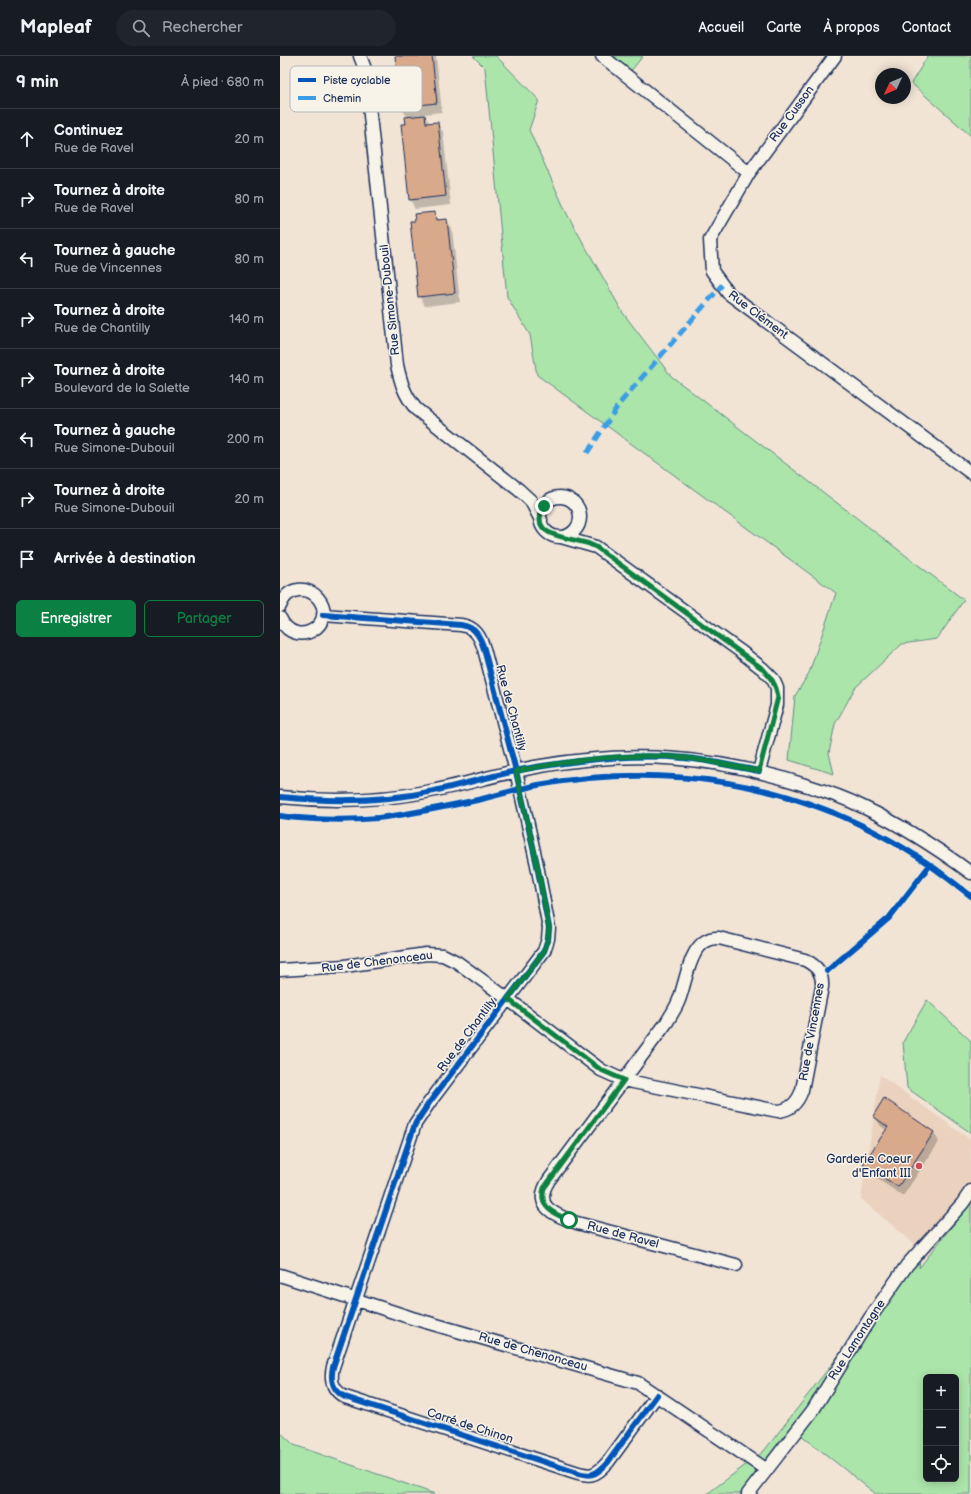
<!DOCTYPE html>
<html lang="fr">
<head>
<meta charset="utf-8">
<style>
	:root { --surface:#171b24; --page:#20242c; --text:#f1f3f6; --muted:#9ea1a6; --line:#363941; --accent:#0b8043 }
	body { margin:0; font-family:"Balsamiq Sans",sans-serif; background:var(--page); color:var(--text) }
	.controls { position:absolute; right:12px; bottom:12px; display:grid; overflow:hidden; border-radius:6px; box-shadow:0 2px 10px #0003 }
	.controls button { width:36px; height:36px; display:grid; place-items:center; padding:0; border:0; border-bottom:1px solid var(--line); background:var(--surface); color:var(--text); font:20px sans-serif }
	.compass { position:absolute; left:595px; top:12px; width:36px; height:36px; border-radius:50%; background:var(--surface); box-shadow:0 2px 10px #0003; rotate:226deg }
	.stop { position:absolute; width:12px; height:12px; margin:-9px; border:3px solid #0b8043; border-radius:50%; background:#fff }
	.stop.end { background:#0b8043; border-color:#fff; box-shadow:0 1px 4px #0008 }
	.list { margin:0; padding:0; list-style:none }
	h2 { display:flex; justify-content:space-between; align-items:center; height:52px; margin:0; padding:0 16px; font-size:17px }
	h2 small { font-size:13px; font-weight:400; color:var(--muted) }
	.list li { display:grid; grid-template-columns:26px 1fr auto; gap:12px; align-items:center; box-sizing:border-box; height:60px; padding:0 16px; border-top:1px solid var(--line) }
	.list b { display:block; font-size:15px; white-space:nowrap }
	.list p { margin:0; font-size:13px; white-space:nowrap; color:var(--muted) }
	.list em { font-size:13px; font-style:normal; color:var(--muted) }
	.actions { display:flex; gap:8px; padding:12px 16px }
	.actions a { flex:1; padding:9px 0; border:1px solid var(--accent); border-radius:6px; text-align:center; font-size:14px; color:var(--accent) }
	.actions .main { background:var(--accent); color:#fff }
	.icon { flex:none; width:22px; height:22px; fill:none; stroke:currentColor; stroke-width:2; stroke-linecap:round; stroke-linejoin:round }
	.map { position:relative; flex:none; width:691px; height:1438px; overflow:hidden }
	header { display:flex; align-items:center; gap:24px; box-sizing:border-box; height:56px; padding:0 20px; background:var(--surface); border-bottom:1px solid var(--line) }
	header strong { font-size:19px }
	nav { display:flex; gap:22px; margin-inline-start:auto; font-size:14px }
	.search { width:280px; height:36px; background:var(--page); display:flex; align-items:center; gap:10px; box-sizing:border-box; padding:0 14px; border-radius:22px; color:var(--muted); font-size:15px }
	main { display:flex }
	aside { flex:1; background:var(--surface) }
	.map>svg:first-child { display:block }
</style>
</head>
<body>
<header>
<strong>Mapleaf</strong>
<div class="search"><svg class="icon" aria-label="search" viewBox="0 0 24 24"><circle cx="10" cy="10" r="6"/><path d="M15 15l6 6"/></svg>Rechercher</div>
<nav><a>Accueil</a><a>Carte</a><a>À propos</a><a>Contact</a></nav>
</header>
<main>
<aside>
<h2>9 min<small>À pied · 680 m</small></h2>
<ul class="list">
<li><svg class="icon" aria-label="ahead" viewBox="0 0 24 24"><path d="M12 20V5M6 11l6-6 6 6"/></svg><div><b>Continuez</b><p>Rue de Ravel</p></div><em>20 m</em></li>
<li><svg class="icon" aria-label="right" viewBox="0 0 24 24"><path d="M7 20v-9h11M14 6l5 5-5 5"/></svg><div><b>Tournez à droite</b><p>Rue de Ravel</p></div><em>80 m</em></li>
<li><svg class="icon" aria-label="left" viewBox="0 0 24 24"><path d="M17 20v-9H6M10 6l-5 5 5 5"/></svg><div><b>Tournez à gauche</b><p>Rue de Vincennes</p></div><em>80 m</em></li>
<li><svg class="icon" aria-label="right" viewBox="0 0 24 24"><path d="M7 20v-9h11M14 6l5 5-5 5"/></svg><div><b>Tournez à droite</b><p>Rue de Chantilly</p></div><em>140 m</em></li>
<li><svg class="icon" aria-label="right" viewBox="0 0 24 24"><path d="M7 20v-9h11M14 6l5 5-5 5"/></svg><div><b>Tournez à droite</b><p>Boulevard de la Salette</p></div><em>140 m</em></li>
<li><svg class="icon" aria-label="left" viewBox="0 0 24 24"><path d="M17 20v-9H6M10 6l-5 5 5 5"/></svg><div><b>Tournez à gauche</b><p>Rue Simone-Dubouil</p></div><em>200 m</em></li>
<li><svg class="icon" aria-label="right" viewBox="0 0 24 24"><path d="M7 20v-9h11M14 6l5 5-5 5"/></svg><div><b>Tournez à droite</b><p>Rue Simone-Dubouil</p></div><em>20 m</em></li>
<li><svg class="icon" aria-label="arrive" viewBox="0 0 24 24"><path d="M6 21V4h12l-3 4 3 4H6"/></svg><div><b>Arrivée à destination</b></div></li>
</ul>
<div class="actions"><a class="main">Enregistrer</a><a>Partager</a></div>
</aside>
<div class="map">
<svg width="691" height="1438" viewBox="0 0 691 1438">
	<rect width="100%" height="100%" fill="#f1e4d5"/>
	<filter id="ink" filterUnits="userSpaceOnUse"><feTurbulence type="fractalNoise" baseFrequency=".025" numOctaves="2"/><feDisplacementMap in="SourceGraphic" scale="8" xChannelSelector="R" yChannelSelector="G"/><feConvolveMatrix kernelMatrix="1 2 1 2 8 2 1 2 1" color-interpolation-filters="sRGB"/></filter>
	<g filter="url(#ink)">
		<!-- built -->
		<path fill="#ead2bf" d="M 600,1019 L 691,1084 L 691,1135 L 641,1194 L 581,1143 Z"/>
		<!-- green -->
		<path fill="#abe5aa" stroke="#638a84" fill-rule="evenodd" d="M 193,0 L 216,0 L 259,44 L 249,74 L 287,158 L 343,257 L 391,320 L 684,544 L 657,583 L 622,588 L 575,632 L 555,668 L 549,697 L 554,718 L 509,704 L 515,640 L 529,617 L 556,537 L 257,319 L 250,279 L 227,241 L 205,12 Z
			M 326,0 L 363,0 L 350,16 Z
			M 648,0 L 691,0 L 691,80 L 631,27 Z
			M 647,944 L 691,985 L 691,1077 L 627,1032 L 623,986 Z
			M 691,1146 L 691,1438 L 596,1438 L 521,1379 L 471,1438 L 427,1438 L 484,1395 L 641,1194 L 639,1212 ZM 646,1321 L 676,1321 L 676,1423 L 646,1423 Z
			M 0,1376 L 14,1389 L 155,1438 L 0,1438 Z"/>
		<!-- shadow -->
		<path fill="#0003" d="M 116,0 L 156,0 L 162,56 L 144,58 L 149,67 L 157,67 L 163,76 L 171,149 L 135,153 L 130,143 L 127,69 L 128,62 L 121,51 Z
			M 154,157 L 159,165 L 167,164 L 172,173 L 180,246 L 145,250 L 139,240 L 136,166 Z
			M 594,1060 L 654,1076 L 659,1086 L 623,1140 L 590,1118 L 584,1108 L 607,1075 L 600,1069 Z"/>
		<!-- building -->
		<path fill="#d9a98b" stroke="#1b2f5e" d="M 115,0 L 152,0 L 157,47 L 120,51 Z
			M 145,59 L 146,67 L 158,66 L 166,140 L 129,144 L 121,68 L 126,68 L 125,61 Z
			M 155,156 L 156,164 L 167,163 L 175,237 L 138,241 L 130,165 L 135,165 L 134,158 Z
			M 604,1042 L 654,1076 L 618,1131 L 583,1108 L 608,1071 L 593,1060 Z"/>
		<g fill="none" stroke-linecap="round" stroke-linejoin="round">
			<defs>
				<path id="minor" d="M 80,0 L 85,13 L 117,309 C 121,327 124,338 136,353 L 239,434 L 251,445 L 261,464
					M 322,0 L 469,117 L 430,184 L 432,215 L 448,237 L 691,417
					M 469,117 L 555,0
					M260 461a20 20 0 1 1 40 0a20 20 0 1 1-40 0Z
					M 281,481 L 316,491 L 460,595 L 483,613 L 493,623 L 497,632 L 497,649 L 479,715
					M 0,550 C 3,542 9,535 18,534 C 25,533 33,536 38,542 C 59,567 16,596 0,562
					M 43,559 L 181,569 C 195,571 200,580 204,593 L 236,715 L 257,809 L 269,872 L 268,883 L 264,895 L 149,1047 L 135,1068 L 53,1311 C 50,1324 52,1334 65,1341 L 292,1415 C 310,1421 315,1421 328,1406 L 377,1339
					M 0,741 C 51,746 101,745 151,735 C 188,728 224,716 261,710 C 353,694 436,700 525,729 C 545,735 565,742 583,751 C 621,769 657,792 691,817
					M 0,914 L 65,910 L 146,898 L 163,899 L 177,906 L 228,943 L 321,1014 L 343,1024 L 498,1055 C 511,1054 518,1046 522,1034 L 542,931 C 543,917 537,910 525,904 L 439,882 C 410,880 407,924 399,944 C 396,952 391,959 387,966 L 269,1124 C 251,1152 276,1159 297,1167 L 456,1209
					M 0,1219 L 132,1262 L 358,1327 L 487,1414
					M 468,1438 L 533,1354 L 590,1262 L 627,1209 L 682,1148 L 691,1135"/>
			</defs>
			<!-- minor casing -->
			<use href="#minor" stroke="#1b2f5e" stroke-width="15"/>
			<!-- minor -->
			<use href="#minor" stroke="#f7f3e8" stroke-width="12"/>
			<!-- quiet -->
			<path stroke="#3b9de6" stroke-width="5" stroke-dasharray="10 5" stroke-linecap="butt" d="M 307,397 L 339,348 L 442,229"/>
			<defs>
				<path id="cycleway" d="M 43,559 L 181,569 C 195,571 200,580 204,593 L 236,715 L 257,809 L 269,872 L 268,883 L 264,895 L 149,1047 L 135,1068 L 53,1311 C 50,1324 52,1334 65,1341 L 292,1415 C 310,1421 315,1421 328,1406 L 377,1339
					M 0,741 C 51,746 103,746 154,735 C 190,727 226,715 263,710 C 310,703 357,698 405,702 C 430,704 455,711 479,715
					M 0,760 C 32,764 66,765 98,762 C 133,758 168,750 202,743 C 221,738 239,733 258,729 C 352,712 452,718 541,752 C 577,765 618,787 650,809 C 664,819 678,830 691,840
					M 547,915 L 609,862 L 650,809"/>
			</defs>
			<!-- cycleway casing -->
			<use href="#cycleway" stroke="#f7f3e8" stroke-width="8"/>
			<!-- cycleway -->
			<use href="#cycleway" stroke="#0057b8" stroke-width="6"/>
		</g>
	</g>
	<g fill="none" stroke-linecap="round" stroke-linejoin="round" filter="url(#ink)">
		<!-- route -->
		<path stroke="#0b8043" stroke-width="5" d="M 264,450 C 249,478 279,480 298,485 C 304,486 310,488 316,491 L 483,613 C 491,622 496,628 498,641 L 479,715 C 455,711 431,705 407,702 C 351,696 292,704 236,715 L 257,808 L 269,872 L 268,883 L 264,895 L 228,943 L 321,1014 L 344,1024 L 264,1132 C 258,1151 274,1158 289,1164"/>
	</g>
	<!-- markers -->
	<circle fill="#d1495b" stroke="#f7f3e8" stroke-width="1.5" cx="639" cy="1110" r="4"/>
	<g text-anchor="middle" dominant-baseline="central" stroke-width="3" stroke-linejoin="round" paint-order="stroke">
		<!-- street labels -->
		<g font-size="12" fill="#1b2f5e" stroke="#f7f3e8">
			<text transform="translate(512 58) rotate(-54)">Rue Cusson</text>
			<text transform="translate(110 244) rotate(-96)">Rue Simone-Dubouil</text>
			<text transform="translate(478 259) rotate(37)">Rue Clément</text>
			<text transform="translate(231 652) rotate(75)">Rue de Chantilly</text>
			<text transform="translate(97 906) rotate(-7)">Rue de Chenonceau</text>
			<text transform="translate(532 976) rotate(-80)">Rue de Vincennes</text>
			<text transform="translate(187 979) rotate(-53)">Rue de Chantilly</text>
			<text transform="translate(343 1179) rotate(15)">Rue de Ravel</text>
			<text transform="translate(577 1284) rotate(-57)">Rue Lamontagne</text>
			<text transform="translate(253 1296) rotate(16)">Rue de Chenonceau</text>
			<text transform="translate(190 1370) rotate(18)">Carré de Chinon</text>
		</g>
		<!-- poi labels -->
		<g font-size="12" fill="#1b2f5e" stroke="#f7f3e8" text-anchor="end">
			<text x="631" y="1103">Garderie Coeur<tspan x="631" dy="14">d'Enfant III</tspan></text>
		</g>
	</g>
	<!-- legend -->
	<rect x="10" y="10" width="132" height="46" rx="6" fill="#f7f3e8" stroke="#b5b8bf" stroke-width="1"/>
	<rect x="18" y="22" width="18" height="4" fill="#0057b8"/>
	<rect x="18" y="40" width="18" height="4" fill="#3b9de6"/>
	<g font-size="11" fill="#1b2f5e">
		<text x="43" y="28">Piste cyclable</text>
		<text x="43" y="46">Chemin</text>
	</g>
</svg>
<div class="controls">
<button>+</button>
<button>−</button>
<button><svg class="icon" aria-label="locate" viewBox="0 0 24 24"><circle cx="12" cy="12" r="6"/><path d="M12 2v4M12 18v4M2 12h4M18 12h4"/></svg></button>
</div>
<svg class="compass" viewBox="-18 -18 36 36"><path d="M0-13l5 13h-10z" fill="#e53935"/><path d="M0 13l5-13h-10z" fill="#9ea1a6"/></svg>
<div class="stop" style="left:289px;top:1164px"></div>
<div class="stop end" style="left:264px;top:450px"></div>
</div>
</main>
</body>
</html>
